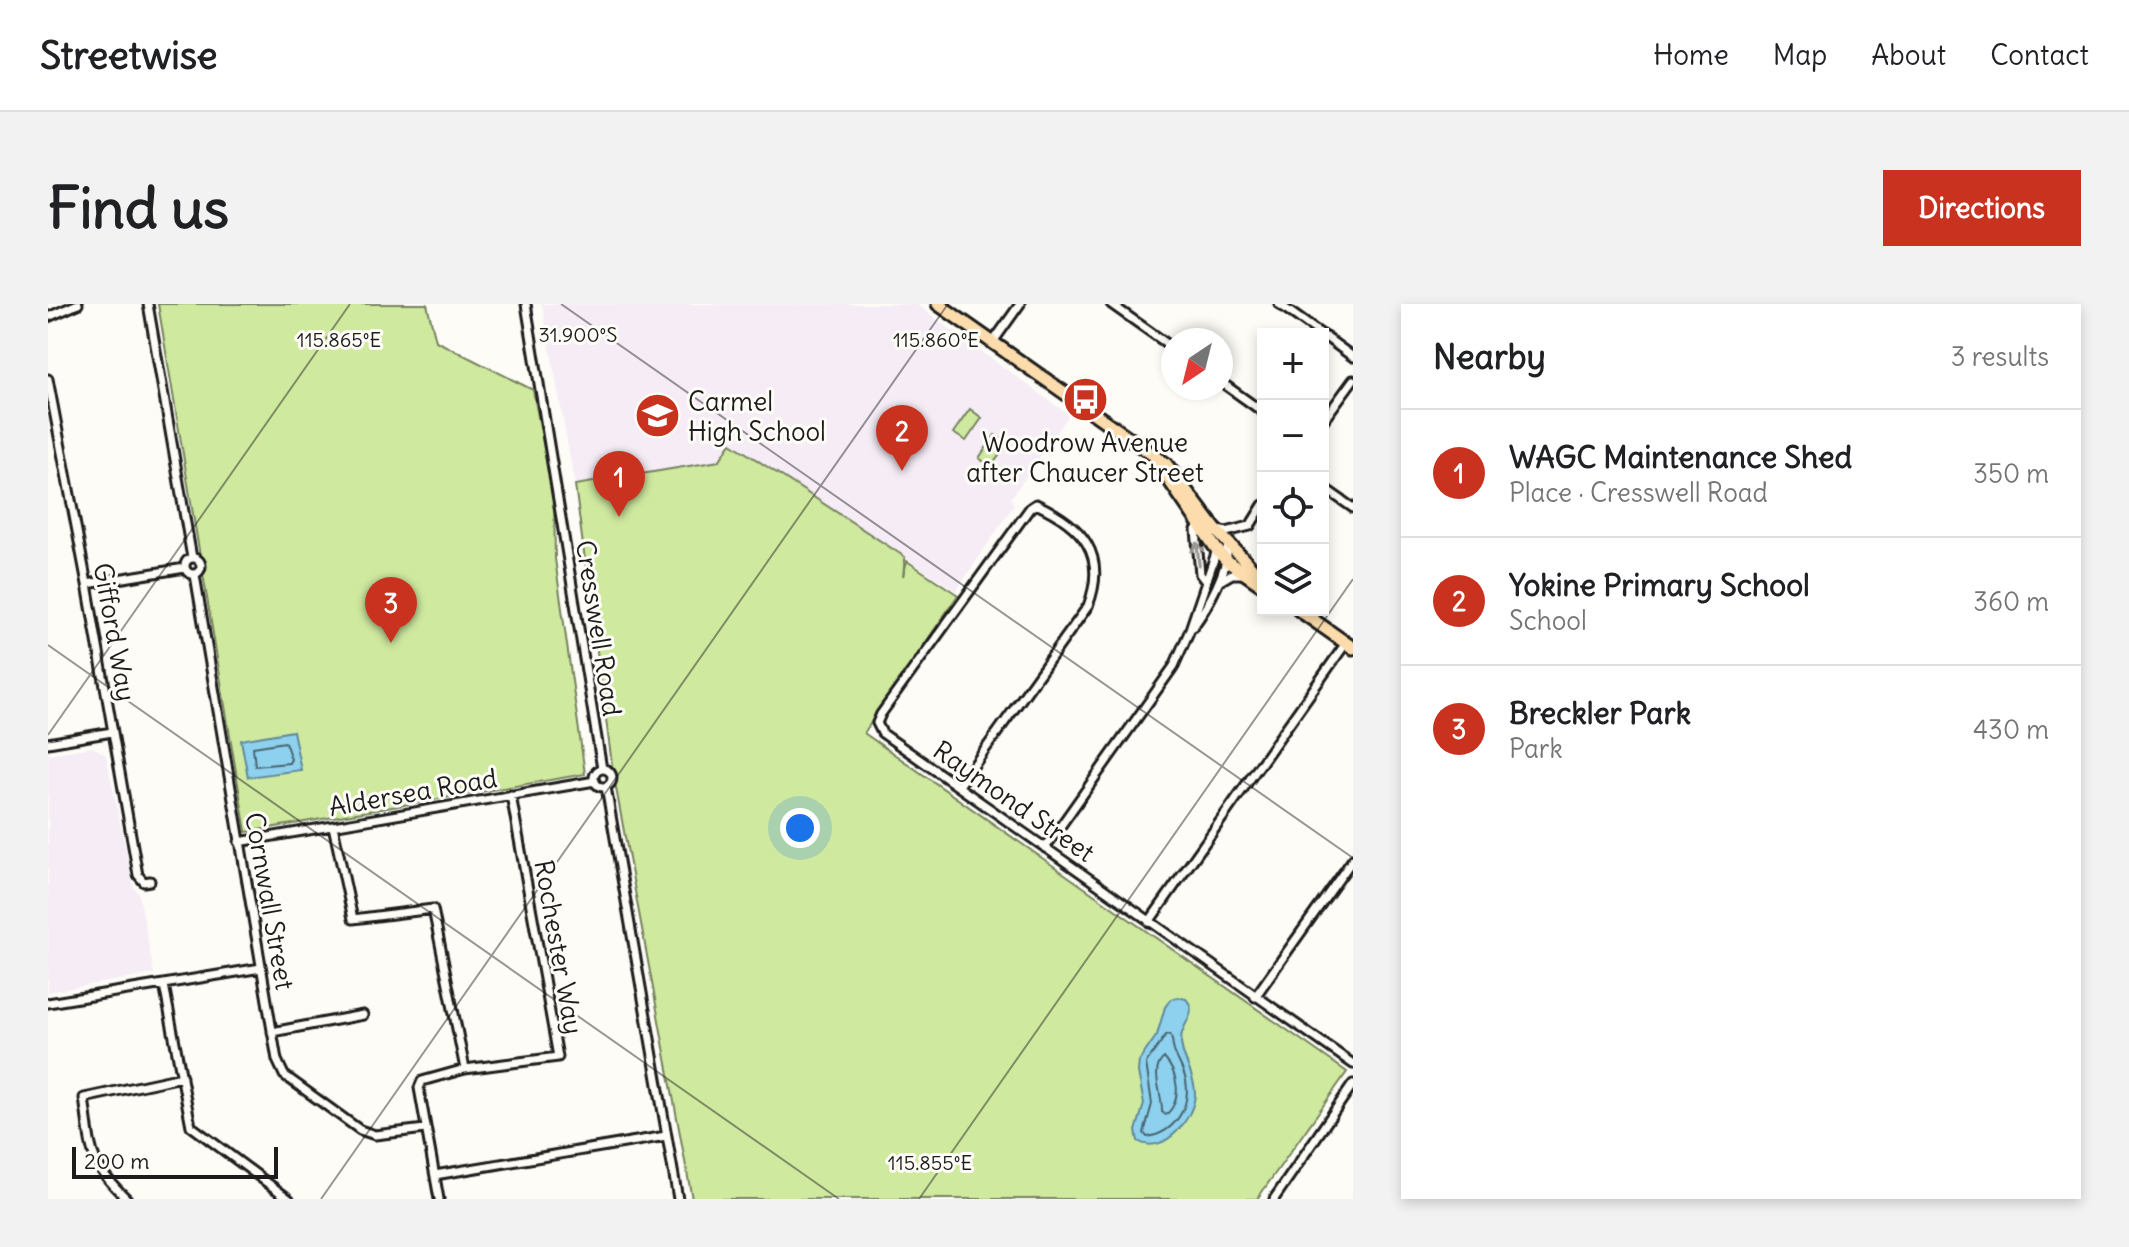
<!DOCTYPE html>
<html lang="en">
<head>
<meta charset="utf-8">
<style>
	:root { --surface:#fff; --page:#f2f2f2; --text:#202124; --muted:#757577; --line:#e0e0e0; --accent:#c8321e }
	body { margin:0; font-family:Delius,sans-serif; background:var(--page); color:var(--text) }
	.controls { position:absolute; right:24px; top:24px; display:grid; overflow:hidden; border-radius:0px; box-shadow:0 4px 12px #0003 }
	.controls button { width:72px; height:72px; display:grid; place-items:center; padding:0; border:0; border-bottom:2px solid var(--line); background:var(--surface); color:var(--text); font:40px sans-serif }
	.compass { position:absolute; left:1113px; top:24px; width:72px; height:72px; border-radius:50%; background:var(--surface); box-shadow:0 4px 12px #0003; rotate:215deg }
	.scale { position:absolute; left:24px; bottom:20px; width:206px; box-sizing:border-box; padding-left:8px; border:4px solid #1c1c1c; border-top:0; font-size:22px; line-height:28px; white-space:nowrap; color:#1c1c1c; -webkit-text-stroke:6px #fdfcf7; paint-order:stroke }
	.you { position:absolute; left:752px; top:524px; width:28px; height:28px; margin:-20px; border:6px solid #fff; border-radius:50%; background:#1a73e8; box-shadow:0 0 0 12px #1a73e833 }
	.badge { display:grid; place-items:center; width:52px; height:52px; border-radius:50%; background:var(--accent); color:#fff; font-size:26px; font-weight:700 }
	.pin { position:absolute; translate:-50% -66px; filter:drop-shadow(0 2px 4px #0008) }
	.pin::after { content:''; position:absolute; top:42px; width:28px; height:24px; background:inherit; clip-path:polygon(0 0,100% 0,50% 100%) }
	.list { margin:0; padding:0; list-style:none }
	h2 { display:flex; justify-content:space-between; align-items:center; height:104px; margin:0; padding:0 32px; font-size:34px }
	h2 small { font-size:26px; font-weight:400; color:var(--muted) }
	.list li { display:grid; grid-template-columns:52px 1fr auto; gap:24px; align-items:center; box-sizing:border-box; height:128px; padding:0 32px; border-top:2px solid var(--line) }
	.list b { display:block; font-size:30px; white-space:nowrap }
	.list p { margin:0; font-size:26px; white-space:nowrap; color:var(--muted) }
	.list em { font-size:26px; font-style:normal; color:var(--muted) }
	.icon { flex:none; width:44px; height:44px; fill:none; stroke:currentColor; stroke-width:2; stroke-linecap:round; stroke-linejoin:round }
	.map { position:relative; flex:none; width:1305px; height:895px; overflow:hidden; border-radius:0px }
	header { display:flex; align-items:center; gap:48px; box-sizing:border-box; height:112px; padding:0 40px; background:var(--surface); border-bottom:2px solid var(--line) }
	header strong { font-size:38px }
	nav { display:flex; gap:44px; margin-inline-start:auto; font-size:28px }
	.intro { display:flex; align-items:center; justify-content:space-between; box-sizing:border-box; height:192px; padding:0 48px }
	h1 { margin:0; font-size:56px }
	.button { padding:20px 36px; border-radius:0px; background:var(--accent); color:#fff; font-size:28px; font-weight:700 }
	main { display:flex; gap:48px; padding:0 48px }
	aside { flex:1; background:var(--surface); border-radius:0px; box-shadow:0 4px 12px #0003 }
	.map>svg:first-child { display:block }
</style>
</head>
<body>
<header>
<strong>Streetwise</strong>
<nav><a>Home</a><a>Map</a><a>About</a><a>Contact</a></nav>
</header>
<div class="intro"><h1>Find us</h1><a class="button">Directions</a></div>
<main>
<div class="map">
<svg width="1305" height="895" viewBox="0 0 1305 895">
	<rect width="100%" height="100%" fill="#fdfcf7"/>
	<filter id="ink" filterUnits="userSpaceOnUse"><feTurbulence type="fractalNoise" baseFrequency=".0125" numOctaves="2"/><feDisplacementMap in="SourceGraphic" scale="16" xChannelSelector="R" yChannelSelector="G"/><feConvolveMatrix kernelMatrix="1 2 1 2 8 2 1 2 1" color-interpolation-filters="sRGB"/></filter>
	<g filter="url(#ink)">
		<!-- built -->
		<path fill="#f5ecf6" d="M 494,0 L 868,0 L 1021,111 L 963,194 L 966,201 L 908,287 L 684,140 L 671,157 L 527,181 Z
			M 45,443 L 58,451 L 85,582 L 91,590 L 106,670 L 0,688 L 0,450 Z"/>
		<!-- green -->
		<path fill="#cfe99f" stroke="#76825e" stroke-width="2" d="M 110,0 L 379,0 L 388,37 L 485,86 L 506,198 L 507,255 L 537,470 L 198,528 Z
			M 922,105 L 934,114 L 918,137 L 905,129 Z
			M 947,131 L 960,139 L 943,163 L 931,154 Z
			M 683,139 L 857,253 L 855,272 L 859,257 L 910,291 L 816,429 L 1299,768 L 1209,895 L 644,895 L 565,468 L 527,181 L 671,157 Z"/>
		<!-- water -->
		<path fill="#8dd1ee" stroke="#60899a" stroke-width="2" d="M 245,427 L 253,466 L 200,473 L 193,436 Z
			M 1130,693 L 1138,695 C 1151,709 1133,720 1133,735 C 1132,753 1147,769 1147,789 C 1147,813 1116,853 1090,837 L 1088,827 L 1096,800 L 1090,768 L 1091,757 L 1109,731 L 1117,703 L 1123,695 Z"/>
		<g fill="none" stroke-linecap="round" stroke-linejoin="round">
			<!-- shore -->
			<path stroke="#496470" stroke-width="2" d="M 237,438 L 243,455 L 241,459 L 207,462 L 205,443 Z
				M 1122,730 C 1125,735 1124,741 1126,747 C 1130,758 1136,766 1138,777 C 1143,804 1126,829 1099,833 L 1096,829 L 1104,800 L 1098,759 L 1118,731 Z
				M 1116,754 C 1130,769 1135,796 1118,811 L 1114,808 C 1115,790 1101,766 1116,754 Z"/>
			<defs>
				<path id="minor" d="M 100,0 L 144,254
					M 478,0 L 554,465
					M 1063,0 L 1125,44
					M 1231,0 L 1273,30
					M 0,13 L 30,0
					M 1275,31 L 1305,53
					M 945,38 L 972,0
					M 0,75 L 39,280 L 90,571 L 96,578 L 102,577
					M 1173,78 L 1215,108
					M 1275,117 L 1305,76
					M 1275,183 L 1305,204
					M 1151,222 L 1148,226 L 1152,270 L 1158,278
					M 1170,226 L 1178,228 L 1202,222 L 1215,201
					M137 262a8 8 0 1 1 16 0a8 8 0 1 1-16 0Z
					M 147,271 L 229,756 L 236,771 L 312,826 L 327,831 L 377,825
					M 1172,277 L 1184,270 L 1196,270
					M 39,280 L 137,264
					M 1145,323 C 1158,305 1183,263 1179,240
					M 0,439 L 64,428
					M546 474a9 9 0 1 1 18 0a9 9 0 1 1-18 0Z
					M 911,482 L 1040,302 C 1060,250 1034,221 988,200 L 982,204 L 833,410 L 829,419 L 834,429 L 1305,760
					M 558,483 L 630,895
					M 285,522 L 305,615 L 385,605 L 417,765
					M 191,538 L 547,477
					M 997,544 L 1126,362 L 1141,328 L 1169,246
					M 1101,618 L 1298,339
					M 116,681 L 143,822 L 241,895
					M 1207,693 L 1305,555
					M 0,699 L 213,664
					M 224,728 L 315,711
					M 387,871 L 618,832
					M 79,895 C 39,857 44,848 36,794 L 134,773
					M 391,895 L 371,784 L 374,777 L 417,765 L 510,753 L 463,491
					M 1226,895 L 1305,780"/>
				<path id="primary" d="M 890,0 L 1118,160 L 1168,226 L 1215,276
					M 1108,157 L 1169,246 L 1179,257 L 1215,282
					M 1251,306 L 1305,344"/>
			</defs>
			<!-- minor casing -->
			<use href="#minor" stroke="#1c1c1c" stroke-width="13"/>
			<!-- primary casing -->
			<use href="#primary" stroke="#1c1c1c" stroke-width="17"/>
			<!-- minor -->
			<use href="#minor" stroke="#fdfcf7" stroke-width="7"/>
			<!-- primary -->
			<use href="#primary" stroke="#fcdcac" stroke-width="11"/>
		</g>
		<!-- one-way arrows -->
		<defs><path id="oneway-shaft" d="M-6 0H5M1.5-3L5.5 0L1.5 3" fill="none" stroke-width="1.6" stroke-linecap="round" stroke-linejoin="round" transform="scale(2)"/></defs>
		<use stroke="#989794" href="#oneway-shaft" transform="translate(1150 250) rotate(-96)"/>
	</g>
	<!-- ticks -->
	<path fill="none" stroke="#1c1c1c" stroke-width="2" stroke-opacity="0.45" d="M 513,0 L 1305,554M 0,341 L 791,895M 0,431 L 302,0M 273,895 L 900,0M 871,895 L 1305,275"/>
	<!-- icons -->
	<defs>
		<symbol id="bus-disc" viewBox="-11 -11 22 22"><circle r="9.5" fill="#c8321e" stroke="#fdfcf7"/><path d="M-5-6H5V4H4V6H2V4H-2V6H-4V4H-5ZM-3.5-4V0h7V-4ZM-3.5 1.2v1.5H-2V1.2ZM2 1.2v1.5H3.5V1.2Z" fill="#fff"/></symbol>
		<symbol id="school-disc" viewBox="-11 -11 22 22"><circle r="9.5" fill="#c8321e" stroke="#fdfcf7"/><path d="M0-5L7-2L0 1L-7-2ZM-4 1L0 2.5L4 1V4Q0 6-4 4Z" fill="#fff"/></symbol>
	</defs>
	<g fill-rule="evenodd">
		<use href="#bus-disc" x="1012" y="70" width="51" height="51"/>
		<use href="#school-disc" x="584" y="86" width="51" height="51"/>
	</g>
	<g text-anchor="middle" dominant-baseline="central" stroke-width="6" stroke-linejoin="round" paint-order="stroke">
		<!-- poi labels -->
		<g font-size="26" fill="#1c1c1c" stroke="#fdfcf7" text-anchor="start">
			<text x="640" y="97">Carmel<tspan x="640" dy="30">High School</tspan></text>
			<text x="1037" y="138" text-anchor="middle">Woodrow Avenue<tspan x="1037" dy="30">after Chaucer Street</tspan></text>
		</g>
		<!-- street labels -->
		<g font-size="26" fill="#1c1c1c" stroke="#fdfcf7">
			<text transform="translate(551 324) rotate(81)">Cresswell Road</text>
			<text transform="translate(67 328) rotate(80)">Gifford Way</text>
			<text transform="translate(365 488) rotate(-10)">Aldersea Road</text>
			<text transform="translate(966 497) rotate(35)">Raymond Street</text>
			<text transform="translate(222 597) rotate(80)">Cornwall Street</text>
			<text transform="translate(511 643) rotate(80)">Rochester Way</text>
		</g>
	</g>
	<g font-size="20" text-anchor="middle" fill="#1c1c1c" stroke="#fdfcf7" stroke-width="6" stroke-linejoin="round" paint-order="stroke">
		<text x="530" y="38">31.900°S</text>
		<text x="291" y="43">115.865°E</text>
		<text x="888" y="43">115.860°E</text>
		<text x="882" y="866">115.855°E</text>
	</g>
</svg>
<div class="controls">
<button>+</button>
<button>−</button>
<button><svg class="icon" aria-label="locate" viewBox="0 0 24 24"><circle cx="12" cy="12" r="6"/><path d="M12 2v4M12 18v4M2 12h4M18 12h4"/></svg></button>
<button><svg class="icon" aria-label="layers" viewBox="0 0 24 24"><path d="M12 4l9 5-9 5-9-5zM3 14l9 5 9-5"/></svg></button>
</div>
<svg class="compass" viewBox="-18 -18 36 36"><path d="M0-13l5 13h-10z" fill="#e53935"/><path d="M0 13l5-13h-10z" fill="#757577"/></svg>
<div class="scale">200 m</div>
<div class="you"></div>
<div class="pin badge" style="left:571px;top:213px">1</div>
<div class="pin badge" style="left:854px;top:167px">2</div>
<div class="pin badge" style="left:343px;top:339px">3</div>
</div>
<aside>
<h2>Nearby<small>3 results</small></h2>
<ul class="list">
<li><span class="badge">1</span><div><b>WAGC Maintenance Shed</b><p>Place · Cresswell Road</p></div><em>350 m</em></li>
<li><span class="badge">2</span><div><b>Yokine Primary School</b><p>School</p></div><em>360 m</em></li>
<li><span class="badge">3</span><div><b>Breckler Park</b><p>Park</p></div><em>430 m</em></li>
</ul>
</aside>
</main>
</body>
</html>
